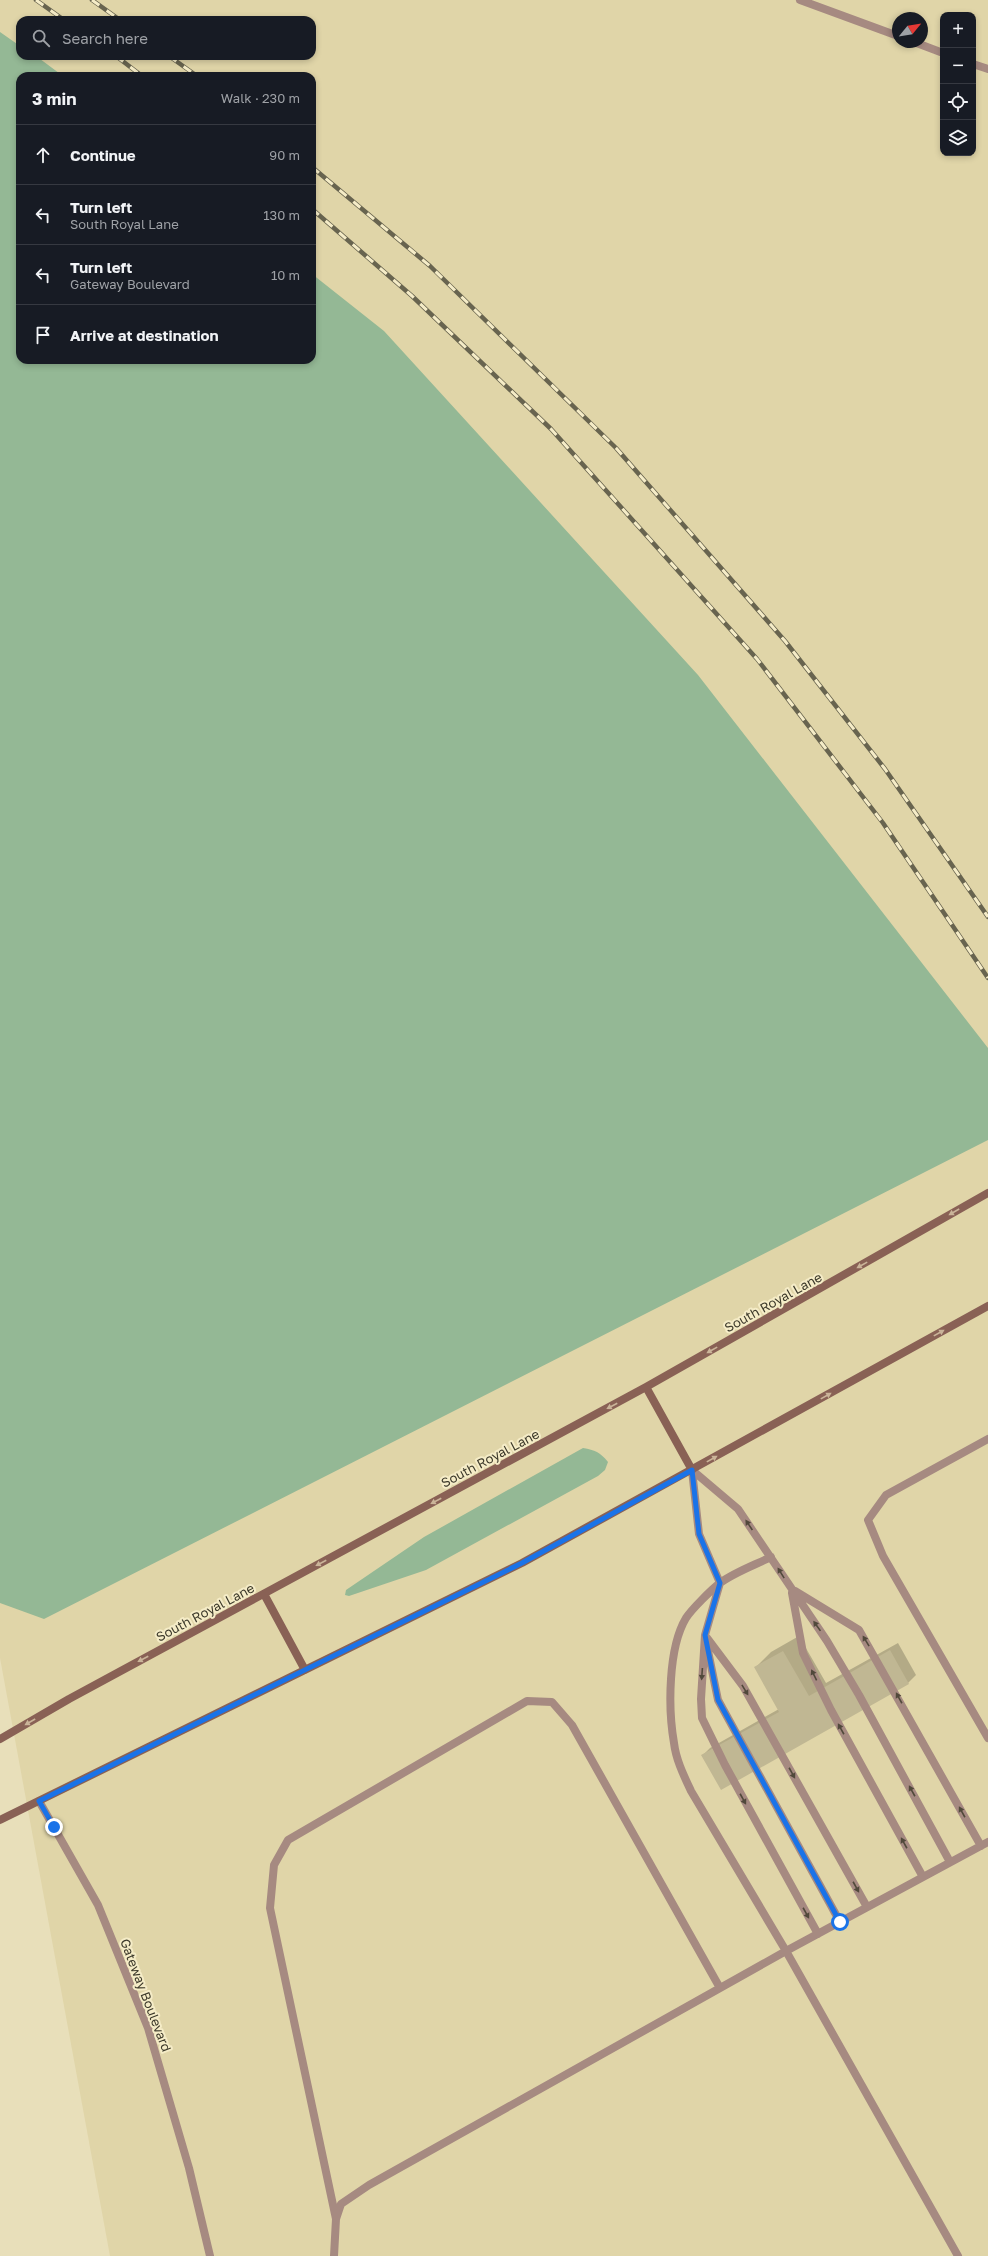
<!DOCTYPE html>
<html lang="en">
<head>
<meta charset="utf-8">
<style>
	:root { --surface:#171b24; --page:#20242c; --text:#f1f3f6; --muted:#9ea1a6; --line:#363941 }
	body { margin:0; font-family:"Golos Text",sans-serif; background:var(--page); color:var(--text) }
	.controls { position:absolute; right:12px; top:12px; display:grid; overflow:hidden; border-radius:8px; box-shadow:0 2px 6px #0003 }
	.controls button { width:36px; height:36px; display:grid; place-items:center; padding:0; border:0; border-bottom:1px solid var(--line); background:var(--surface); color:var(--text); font:20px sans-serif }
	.compass { position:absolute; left:892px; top:12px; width:36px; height:36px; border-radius:50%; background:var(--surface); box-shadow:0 2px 6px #0003; rotate:60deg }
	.stop { position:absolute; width:12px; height:12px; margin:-9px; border:3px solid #1a73e8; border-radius:50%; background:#fff }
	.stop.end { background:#1a73e8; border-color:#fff; box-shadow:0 1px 4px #0008 }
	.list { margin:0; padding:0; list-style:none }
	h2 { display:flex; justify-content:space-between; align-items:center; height:52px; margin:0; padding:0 16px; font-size:17px }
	h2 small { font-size:13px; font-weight:400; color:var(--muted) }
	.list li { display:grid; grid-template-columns:26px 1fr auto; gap:12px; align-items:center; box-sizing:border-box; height:60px; padding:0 16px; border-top:1px solid var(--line) }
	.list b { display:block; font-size:15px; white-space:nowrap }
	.list p { margin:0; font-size:13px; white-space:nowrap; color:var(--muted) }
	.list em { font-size:13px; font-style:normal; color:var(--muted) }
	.icon { flex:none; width:22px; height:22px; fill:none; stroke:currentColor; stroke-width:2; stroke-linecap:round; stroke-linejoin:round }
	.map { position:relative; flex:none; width:988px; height:2256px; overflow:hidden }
	.search { position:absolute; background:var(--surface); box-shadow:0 2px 6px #0003; left:16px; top:16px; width:300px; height:44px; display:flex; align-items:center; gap:10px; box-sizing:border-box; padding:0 14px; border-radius:12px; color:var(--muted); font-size:15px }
	.panel { position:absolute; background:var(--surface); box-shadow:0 2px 6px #0003; left:16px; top:72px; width:300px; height:292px; border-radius:12px }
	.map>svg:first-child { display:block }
</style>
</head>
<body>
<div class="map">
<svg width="988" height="2256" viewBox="0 0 988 2256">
	<rect width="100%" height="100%" fill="#e8dfba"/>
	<!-- built -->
	<path fill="#e0d5a8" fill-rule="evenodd" d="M 0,0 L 988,0 L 988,2256 L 110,2256 L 0,1658 ZM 943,15 L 973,15 L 973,153 L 943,153 ZM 898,18 L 922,18 L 922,42 L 898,42 ZM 20,20 L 312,20 L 312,56 L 20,56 ZM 20,76 L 312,76 L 312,360 L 20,360 Z"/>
	<!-- green -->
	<path fill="#94b895" d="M 0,32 L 20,46 L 20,56 L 36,56 L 63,76 L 20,76 L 20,360 L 312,360 L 312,274 L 384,331 L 698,675 L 988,1048 L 988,1140 L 44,1619 L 0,1603 Z
		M 583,1448 C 595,1450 600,1452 608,1462 L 605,1470 L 598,1476 L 426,1570 L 349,1596 L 345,1595 L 346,1590 L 424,1537 Z"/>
	<!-- shadow -->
	<path fill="#0003" d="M 799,1636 L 826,1683 L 898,1643 L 916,1675 L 908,1683 L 721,1788 L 703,1755 L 710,1748 L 779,1709 L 756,1667 L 771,1652 Z"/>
	<!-- building -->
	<path fill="#c0b793" d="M 890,1650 L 909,1684 L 721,1790 L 701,1755 L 779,1712 L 754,1667 L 783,1651 L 809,1696 Z"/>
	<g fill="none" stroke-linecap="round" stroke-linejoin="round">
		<!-- service -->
		<path stroke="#a68a81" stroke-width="8" d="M 800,0 L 898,36
			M 914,42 L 943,53
			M 973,64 L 988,69
			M 988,1439 L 886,1495 L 868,1520 L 883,1556 L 988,1738
			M 692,1470 L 699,1534 L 720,1583 L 705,1635 L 701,1699 L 702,1718 L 725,1765 L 818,1934
			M 692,1470 L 738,1509 L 827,1641 L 859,1695 L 950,1862
			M 771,1557 C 755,1565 735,1572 720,1583 C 711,1590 692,1609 686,1618 C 668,1648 668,1709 674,1743 C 676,1760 684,1776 691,1791 L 786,1951 L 958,2256
			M 795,1591 L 859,1630 L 981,1846
			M 792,1593 L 803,1653 L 831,1710 L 923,1877
			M 707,1638 L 743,1686 L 867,1907
			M 707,1646 L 718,1700 L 840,1922
			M 336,2219 L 270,1908 L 274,1865 L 288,1840 L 527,1701 L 552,1702 L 572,1725 L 720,1988
			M 334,2256 L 336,2219 L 341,2204 L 369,2185 L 786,1951 L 988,1842"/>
		<!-- minor -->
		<path stroke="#a68a81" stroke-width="8" d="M 39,1801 L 98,1905 L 148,2028 L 189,2168 L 210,2256"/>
		<!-- secondary -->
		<path stroke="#896155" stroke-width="8" d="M 646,1387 L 692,1470
			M 264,1594 L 305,1670
			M 0,1739 L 69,1699 L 646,1387 L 988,1193
			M 0,1820 L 522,1563 L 988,1306"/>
		<defs>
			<path id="rail" d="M 36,0 L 64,20
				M 92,0 L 120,20
				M 116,56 L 142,76
				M 169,56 L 197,76
				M 312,167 L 430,266 L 616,448 L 785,641 L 885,769 L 988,917
				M 312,209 L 412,296 L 551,429 L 757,659 L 883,823 L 988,978"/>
		</defs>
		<!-- rail casing -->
		<use href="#rail" stroke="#68644f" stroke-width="4.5"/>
		<!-- rail -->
		<use href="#rail" stroke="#f5ecc7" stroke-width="3" stroke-dasharray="9" stroke-linecap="butt"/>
	</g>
	<!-- one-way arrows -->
	<defs><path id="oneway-solid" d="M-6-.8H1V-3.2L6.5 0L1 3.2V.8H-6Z"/></defs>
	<g fill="#cab499">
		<use href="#oneway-solid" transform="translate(954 1212) rotate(150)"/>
		<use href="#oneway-solid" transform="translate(862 1265) rotate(151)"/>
		<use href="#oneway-solid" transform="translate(939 1333) rotate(-29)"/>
		<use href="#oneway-solid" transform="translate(712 1350) rotate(151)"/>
		<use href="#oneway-solid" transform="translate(826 1396) rotate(-29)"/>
		<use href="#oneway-solid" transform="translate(612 1406) rotate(152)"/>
		<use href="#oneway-solid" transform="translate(712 1459) rotate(-29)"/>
		<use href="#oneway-solid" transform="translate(436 1501) rotate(152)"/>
		<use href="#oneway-solid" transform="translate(321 1563) rotate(152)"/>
		<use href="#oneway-solid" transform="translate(143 1659) rotate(152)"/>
		<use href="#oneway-solid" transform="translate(30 1722) rotate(150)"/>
	</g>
	<g fill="#51493b">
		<use href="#oneway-solid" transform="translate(749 1525) rotate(-124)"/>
		<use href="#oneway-solid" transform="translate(781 1573) rotate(-122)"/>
		<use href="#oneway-solid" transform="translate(817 1626) rotate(-125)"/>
		<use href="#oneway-solid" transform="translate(866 1641) rotate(-121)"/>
		<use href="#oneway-solid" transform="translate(702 1674) rotate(94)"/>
		<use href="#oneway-solid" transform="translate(814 1675) rotate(-116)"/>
		<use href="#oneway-solid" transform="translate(745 1690) rotate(59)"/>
		<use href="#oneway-solid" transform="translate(899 1698) rotate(-119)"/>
		<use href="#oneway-solid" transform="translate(841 1729) rotate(-119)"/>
		<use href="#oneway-solid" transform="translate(792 1773) rotate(61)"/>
		<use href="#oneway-solid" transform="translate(912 1791) rotate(-119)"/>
		<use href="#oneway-solid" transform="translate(743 1799) rotate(61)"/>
		<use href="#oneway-solid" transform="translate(962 1812) rotate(-119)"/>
		<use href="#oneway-solid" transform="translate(904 1843) rotate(-119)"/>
		<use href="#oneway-solid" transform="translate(856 1887) rotate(61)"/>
		<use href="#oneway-solid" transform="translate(806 1913) rotate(61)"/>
	</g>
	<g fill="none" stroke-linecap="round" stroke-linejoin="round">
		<!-- route -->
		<path stroke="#1a73e8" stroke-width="5" d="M 54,1827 L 39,1801 L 522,1563 L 692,1470 L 699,1534 L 720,1583 L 705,1635 L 718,1700 L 840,1922"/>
	</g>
	<g text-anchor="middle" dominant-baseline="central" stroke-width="4" stroke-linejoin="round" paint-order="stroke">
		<!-- street labels -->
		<g font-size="13" fill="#3c392a" stroke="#f5ecc7">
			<text transform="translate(773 1302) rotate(-29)">South Royal Lane</text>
			<text transform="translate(490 1458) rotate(-28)">South Royal Lane</text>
			<text transform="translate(205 1612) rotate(-28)">South Royal Lane</text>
			<text transform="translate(146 1995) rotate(69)">Gateway Boulevard</text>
		</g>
	</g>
</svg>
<div class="controls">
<button>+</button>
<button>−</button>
<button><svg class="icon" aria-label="locate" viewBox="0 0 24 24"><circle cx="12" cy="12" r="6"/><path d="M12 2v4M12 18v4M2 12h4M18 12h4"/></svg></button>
<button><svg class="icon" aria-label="layers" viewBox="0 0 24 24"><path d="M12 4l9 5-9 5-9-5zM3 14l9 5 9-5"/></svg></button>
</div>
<svg class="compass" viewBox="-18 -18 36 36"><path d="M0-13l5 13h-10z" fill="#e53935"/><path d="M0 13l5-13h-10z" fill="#9ea1a6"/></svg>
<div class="stop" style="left:840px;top:1922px"></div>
<div class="stop end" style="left:54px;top:1827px"></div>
<div class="search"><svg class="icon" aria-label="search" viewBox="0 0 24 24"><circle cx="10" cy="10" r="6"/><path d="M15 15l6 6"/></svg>Search here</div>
<section class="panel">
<h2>3 min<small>Walk · 230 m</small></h2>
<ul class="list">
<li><svg class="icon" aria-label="ahead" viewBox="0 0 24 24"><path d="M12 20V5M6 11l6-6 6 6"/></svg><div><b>Continue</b></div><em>90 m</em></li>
<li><svg class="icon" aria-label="left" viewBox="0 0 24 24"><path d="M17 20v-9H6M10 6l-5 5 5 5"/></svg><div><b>Turn left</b><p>South Royal Lane</p></div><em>130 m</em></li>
<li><svg class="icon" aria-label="left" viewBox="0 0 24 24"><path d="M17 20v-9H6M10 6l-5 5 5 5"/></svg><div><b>Turn left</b><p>Gateway Boulevard</p></div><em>10 m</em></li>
<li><svg class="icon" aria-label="arrive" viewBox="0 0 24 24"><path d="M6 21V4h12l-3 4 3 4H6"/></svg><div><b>Arrive at destination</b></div></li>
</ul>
</section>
</div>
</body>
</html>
